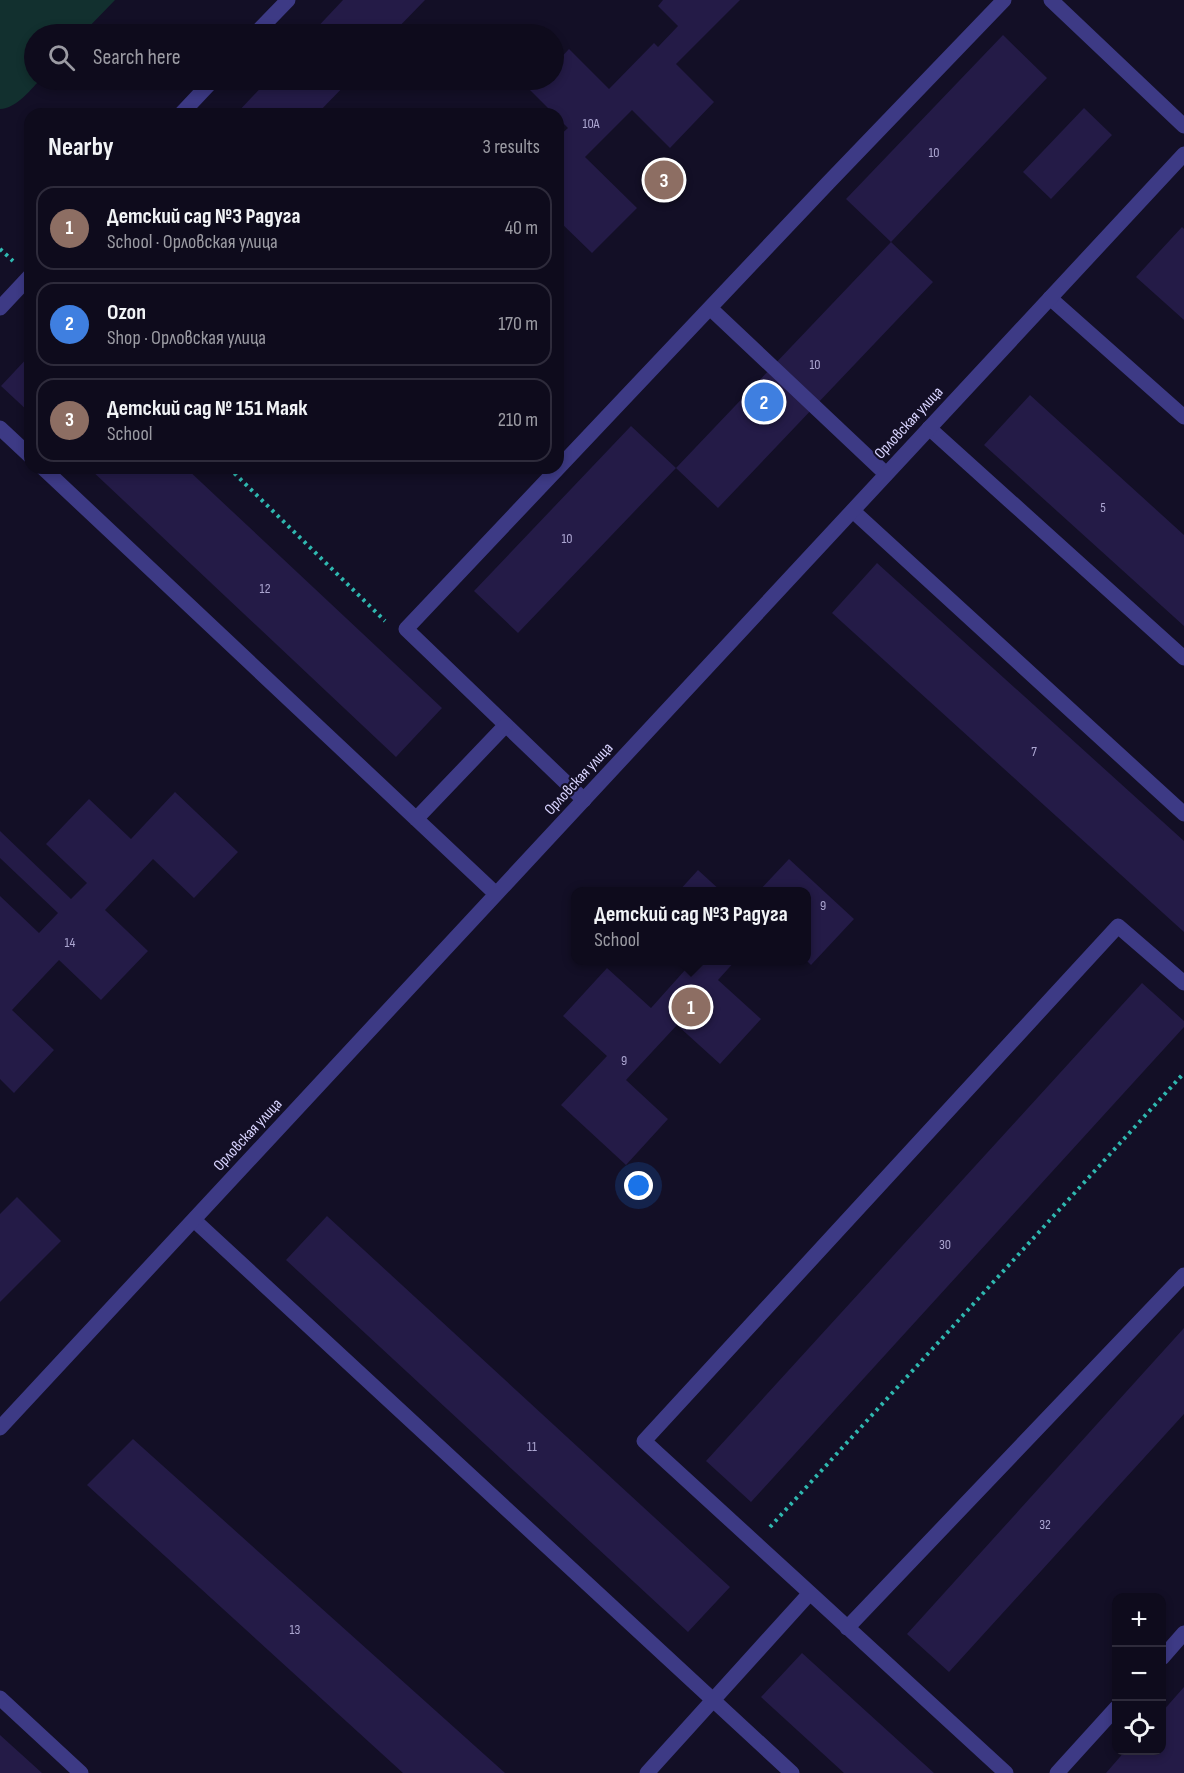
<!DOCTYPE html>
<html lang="en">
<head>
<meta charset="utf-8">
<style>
	:root { --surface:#0e0b1c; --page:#1c1929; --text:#f1f3f6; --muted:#9b9ba3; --line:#2e2b3b; --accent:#00e5ff }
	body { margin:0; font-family:"Sofia Sans Condensed",sans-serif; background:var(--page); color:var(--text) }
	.controls { position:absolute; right:18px; bottom:18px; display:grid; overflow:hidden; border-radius:12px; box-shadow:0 3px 9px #0003 }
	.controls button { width:54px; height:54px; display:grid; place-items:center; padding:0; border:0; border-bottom:2px solid var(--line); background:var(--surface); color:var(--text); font:30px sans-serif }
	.you { position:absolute; left:639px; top:1186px; width:21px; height:21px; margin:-15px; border:4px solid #fff; border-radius:50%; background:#1a73e8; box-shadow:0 0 0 9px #1a73e833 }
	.badge { display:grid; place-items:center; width:39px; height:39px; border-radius:50%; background:var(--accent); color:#fff; font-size:20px; font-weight:700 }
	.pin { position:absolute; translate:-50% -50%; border:3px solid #fff; box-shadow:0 2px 6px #0006 }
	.popup { position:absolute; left:571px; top:887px; width:240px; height:78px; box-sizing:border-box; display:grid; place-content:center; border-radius:12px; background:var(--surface); filter:drop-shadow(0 2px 4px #0005); font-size:20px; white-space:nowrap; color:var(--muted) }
	.popup b { font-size:22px; color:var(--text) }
	.popup::after { content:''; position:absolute; left:50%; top:100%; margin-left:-12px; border:12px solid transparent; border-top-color:var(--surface) }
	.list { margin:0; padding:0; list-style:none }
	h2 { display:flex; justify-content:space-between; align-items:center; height:78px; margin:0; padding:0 24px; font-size:26px }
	h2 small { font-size:20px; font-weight:400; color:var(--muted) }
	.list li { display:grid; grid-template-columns:39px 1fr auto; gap:18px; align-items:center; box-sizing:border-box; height:84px; margin:0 12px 12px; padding:0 12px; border:2px solid var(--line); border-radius:18px }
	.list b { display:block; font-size:22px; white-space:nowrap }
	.list p { margin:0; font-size:20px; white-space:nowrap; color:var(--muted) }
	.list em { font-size:20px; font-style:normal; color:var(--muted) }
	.icon { flex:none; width:33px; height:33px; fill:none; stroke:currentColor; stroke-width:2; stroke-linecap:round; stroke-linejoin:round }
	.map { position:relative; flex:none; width:1184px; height:1773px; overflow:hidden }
	.search { position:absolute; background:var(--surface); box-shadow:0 3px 9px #0003; left:24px; top:24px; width:540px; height:66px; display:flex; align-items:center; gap:15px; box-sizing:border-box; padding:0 21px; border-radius:33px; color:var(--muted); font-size:22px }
	.panel { position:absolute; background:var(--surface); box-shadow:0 3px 9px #0003; left:24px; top:108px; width:540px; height:366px; border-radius:18px }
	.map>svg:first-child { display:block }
</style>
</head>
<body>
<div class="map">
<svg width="1184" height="1773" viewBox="0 0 1184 1773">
	<rect width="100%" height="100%" fill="#130f26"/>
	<!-- green -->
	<path fill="#12302f" d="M 0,0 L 115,0 L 82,34 L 34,34 L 34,80 L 40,80 C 29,91 17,108 0,109 Z"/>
	<!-- building -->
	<path fill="#241b47" d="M 343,0 L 425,0 L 392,34 L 311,34 Z
		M 663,0 L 740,0 L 676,64 L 714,102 L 670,148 L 632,110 L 585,157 L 637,208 L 592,253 L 558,220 L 558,137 L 568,128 L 558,118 L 558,114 L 554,114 L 530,90 L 539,80 L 554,80 L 554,65 L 569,49 L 609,89 L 654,43 L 658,47 L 678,26 L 658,6 Z
		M 1003,35 L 1047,78 L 891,242 L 846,199 Z
		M 268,80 L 350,80 L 317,114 L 236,114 Z
		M 1084,108 L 1112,135 L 1051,199 L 1023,172 Z
		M 1182,227 L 1184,229 L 1184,320 L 1136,277 Z
		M 891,242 L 933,282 L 718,508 L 676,468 Z
		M 30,355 L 30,413 L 1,386 Z
		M 1030,395 L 1184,535 L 1184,626 L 984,445 Z
		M 631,426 L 676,468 L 518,633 L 474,591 Z
		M 89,468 L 186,468 L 442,708 L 396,757 Z
		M 877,563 L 1184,841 L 1184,932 L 832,613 Z
		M 175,792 L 238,852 L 194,898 L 153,859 L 105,910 L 148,951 L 101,1000 L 59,960 L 12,1010 L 54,1050 L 14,1093 L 0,1079 L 0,896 L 39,933 L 58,913 L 0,858 L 0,831 L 71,899 L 87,883 L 46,844 L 89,799 L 131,839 Z
		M 789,859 L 854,919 L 811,965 L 807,961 L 807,892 L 758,892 Z
		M 698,870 L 722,892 L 678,892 Z
		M 694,960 L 736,960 L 718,980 L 761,1019 L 720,1064 L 677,1025 L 626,1080 L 668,1119 L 626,1165 L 561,1105 L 607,1056 L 563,1016 L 607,968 L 651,1008 Z
		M 1142,983 L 1184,1021 L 1184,1027 L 751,1502 L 706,1461 Z
		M 17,1197 L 61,1241 L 0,1302 L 0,1214 Z
		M 327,1216 L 730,1587 L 688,1632 L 286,1260 Z
		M 1184,1328 L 1184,1414 L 949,1672 L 907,1634 Z
		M 133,1439 L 505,1773 L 403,1773 L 87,1485 Z
		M 802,1653 L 934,1773 L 844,1773 L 761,1697 Z
		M 1184,1687 L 1184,1773 L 1106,1773 L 1126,1750 L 1162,1750 L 1162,1712 Z
		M 0,1735 L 42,1773 L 0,1773 Z"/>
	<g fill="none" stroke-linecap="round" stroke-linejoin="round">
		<!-- path -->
		<path stroke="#2fb8b0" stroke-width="4" stroke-dasharray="3 4.5" stroke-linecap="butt" d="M 0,249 L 13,261
			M 229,468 L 385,621
			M 770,1527 L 1184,1073"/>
		<!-- lane -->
		<path stroke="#3d3a85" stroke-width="15" d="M 1051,0 L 1184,126
			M 1050,298 L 1184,417
			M 710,308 L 886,474
			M 929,428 L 1184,658
			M 853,511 L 1184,814
			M 584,800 L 406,629 L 828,183 L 1004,0
			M 194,1220 L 792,1773
			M 810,1593 L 644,1441 L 1118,926 L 1184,983
			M 847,1628 L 1184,1275
			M 1162,1658 L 1184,1633
			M 0,1698 L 81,1773
			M 647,1773 L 810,1593 L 1006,1773
			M 1057,1773 L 1116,1708"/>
		<!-- street -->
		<path stroke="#3d3a85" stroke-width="15" d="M 255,34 L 288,0
			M 181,114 L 213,80
			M 0,308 L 30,276
			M 0,428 L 30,456
			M 43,468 L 496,894
			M 416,819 L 505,726
			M 0,1428 L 1184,154"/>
	</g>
	<g text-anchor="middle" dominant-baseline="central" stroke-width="4.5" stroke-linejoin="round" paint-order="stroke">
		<!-- number labels -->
		<g font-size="14" fill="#aca6d1">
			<text x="591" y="123">10А</text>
			<text x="934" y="152">10</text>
			<text x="815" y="364">10</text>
			<text x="1103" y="507">5</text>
			<text x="567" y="538">10</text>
			<text x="265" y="588">12</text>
			<text x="1034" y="751">7</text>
			<text x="823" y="905">9</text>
			<text x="70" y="942">14</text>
			<text x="624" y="1060">9</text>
			<text x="945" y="1244">30</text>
			<text x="532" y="1446">11</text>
			<text x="1045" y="1524">32</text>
			<text x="295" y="1629">13</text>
		</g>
		<!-- street labels -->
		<g font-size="16" fill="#d9d4ff" stroke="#130f26">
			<text transform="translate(909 423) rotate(-47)">Орловская улица</text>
			<text transform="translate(579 779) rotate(-47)">Орловская улица</text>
			<text transform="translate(248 1135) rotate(-47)">Орловская улица</text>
		</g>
	</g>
</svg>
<div class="controls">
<button>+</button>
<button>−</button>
<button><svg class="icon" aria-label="locate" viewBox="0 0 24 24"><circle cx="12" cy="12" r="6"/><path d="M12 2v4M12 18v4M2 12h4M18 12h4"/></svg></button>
</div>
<div class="you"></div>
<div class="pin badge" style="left:691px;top:1007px;background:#8d6e63">1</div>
<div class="popup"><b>Детский сад №3 Радуга</b>School</div>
<div class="pin badge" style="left:764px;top:402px;background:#3f7fe0">2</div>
<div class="pin badge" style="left:664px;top:180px;background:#8d6e63">3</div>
<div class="search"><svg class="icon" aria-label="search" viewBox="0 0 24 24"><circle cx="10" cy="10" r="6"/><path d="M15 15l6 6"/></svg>Search here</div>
<section class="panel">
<h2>Nearby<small>3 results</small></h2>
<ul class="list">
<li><span class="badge" style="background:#8d6e63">1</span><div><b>Детский сад №3 Радуга</b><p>School · Орловская улица</p></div><em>40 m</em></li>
<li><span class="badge" style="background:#3f7fe0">2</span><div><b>Ozon</b><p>Shop · Орловская улица</p></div><em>170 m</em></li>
<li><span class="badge" style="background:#8d6e63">3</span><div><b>Детский сад № 151 Маяк</b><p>School</p></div><em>210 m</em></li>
</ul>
</section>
</div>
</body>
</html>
